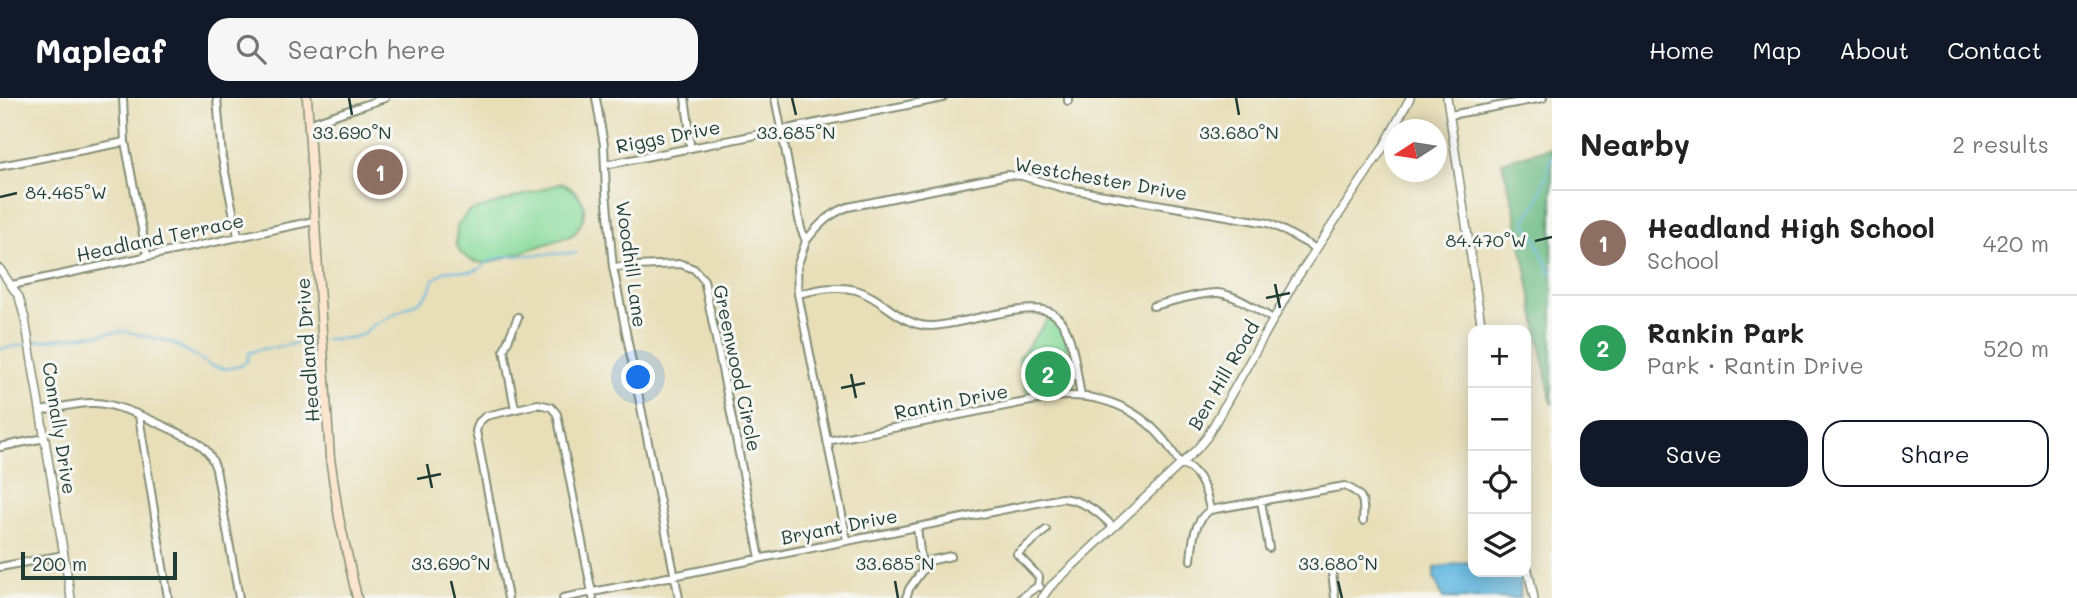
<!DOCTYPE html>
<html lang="en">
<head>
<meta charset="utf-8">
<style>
	:root { --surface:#fff; --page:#f6f6f6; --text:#222; --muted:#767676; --line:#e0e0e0; --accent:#111827 }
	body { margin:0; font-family:Mali,sans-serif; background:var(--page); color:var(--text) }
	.controls { position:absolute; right:21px; bottom:21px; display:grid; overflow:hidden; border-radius:14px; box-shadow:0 4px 18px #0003 }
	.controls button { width:63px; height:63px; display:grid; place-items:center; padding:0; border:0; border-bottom:2px solid var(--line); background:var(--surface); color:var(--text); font:35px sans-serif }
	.compass { position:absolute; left:1384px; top:21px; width:63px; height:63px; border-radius:50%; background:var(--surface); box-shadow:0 4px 18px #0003; rotate:258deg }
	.scale { position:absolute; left:21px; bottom:18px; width:156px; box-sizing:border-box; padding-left:7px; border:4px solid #1f3d34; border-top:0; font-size:19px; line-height:24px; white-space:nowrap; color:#1f3d34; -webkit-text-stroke:5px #f6f6f2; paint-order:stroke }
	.you { position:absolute; left:639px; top:280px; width:24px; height:24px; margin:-18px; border:5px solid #fff; border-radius:50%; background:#1a73e8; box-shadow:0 0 0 10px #1a73e833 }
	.badge { display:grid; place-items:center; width:46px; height:46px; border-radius:50%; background:var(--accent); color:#fff; font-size:23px; font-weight:700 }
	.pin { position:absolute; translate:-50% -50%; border:4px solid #fff; box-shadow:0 2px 7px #0006 }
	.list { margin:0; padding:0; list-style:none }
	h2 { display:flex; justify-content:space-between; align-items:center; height:91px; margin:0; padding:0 28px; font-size:30px }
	h2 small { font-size:23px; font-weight:400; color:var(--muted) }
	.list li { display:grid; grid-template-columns:46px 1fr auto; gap:21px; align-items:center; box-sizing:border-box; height:105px; padding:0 28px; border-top:2px solid var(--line) }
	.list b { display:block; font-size:26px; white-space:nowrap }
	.list p { margin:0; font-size:23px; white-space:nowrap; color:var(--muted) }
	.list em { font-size:23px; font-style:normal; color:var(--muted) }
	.actions { display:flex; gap:14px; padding:21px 28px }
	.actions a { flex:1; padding:16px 0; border:2px solid var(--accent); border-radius:21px; text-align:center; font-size:24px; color:var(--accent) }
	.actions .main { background:var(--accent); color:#fff }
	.icon { flex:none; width:38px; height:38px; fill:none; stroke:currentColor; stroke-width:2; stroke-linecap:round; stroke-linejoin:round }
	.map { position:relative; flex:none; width:1552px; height:500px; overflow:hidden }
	header { display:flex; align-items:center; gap:42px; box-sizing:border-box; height:98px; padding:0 35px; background:var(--accent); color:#fff }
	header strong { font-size:33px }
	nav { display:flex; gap:38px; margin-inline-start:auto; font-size:24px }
	.search { width:490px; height:63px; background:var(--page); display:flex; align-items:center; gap:18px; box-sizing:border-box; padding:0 24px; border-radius:21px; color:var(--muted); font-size:26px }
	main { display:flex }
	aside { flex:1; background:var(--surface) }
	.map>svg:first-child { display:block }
</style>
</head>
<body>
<header>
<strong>Mapleaf</strong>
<div class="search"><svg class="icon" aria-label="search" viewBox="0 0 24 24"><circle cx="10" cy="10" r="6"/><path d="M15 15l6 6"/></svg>Search here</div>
<nav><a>Home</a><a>Map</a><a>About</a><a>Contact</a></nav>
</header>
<main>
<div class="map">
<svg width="1552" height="500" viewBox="0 0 1552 500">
	<rect width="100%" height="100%" fill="#f6f6f2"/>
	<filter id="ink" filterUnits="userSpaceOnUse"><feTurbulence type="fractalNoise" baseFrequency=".0143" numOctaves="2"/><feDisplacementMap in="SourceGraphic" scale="14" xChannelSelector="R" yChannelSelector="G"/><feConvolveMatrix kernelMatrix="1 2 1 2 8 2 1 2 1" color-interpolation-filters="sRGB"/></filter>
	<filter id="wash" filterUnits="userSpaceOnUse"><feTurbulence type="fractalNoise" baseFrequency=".00686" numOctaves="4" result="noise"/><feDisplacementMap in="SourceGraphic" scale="28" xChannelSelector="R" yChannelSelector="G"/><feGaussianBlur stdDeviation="1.57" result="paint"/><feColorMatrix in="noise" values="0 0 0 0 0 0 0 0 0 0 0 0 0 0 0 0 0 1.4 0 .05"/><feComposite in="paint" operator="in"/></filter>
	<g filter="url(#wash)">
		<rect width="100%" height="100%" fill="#e8dfb9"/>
		<!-- green -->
		<path fill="#89db9c" stroke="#548c68" stroke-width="2" d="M 562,85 C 586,98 592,115 573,137 L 489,165 L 476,164 L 469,161 L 461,155 L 456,145 L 457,128 L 468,114 Z
			M 1050,219 L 1058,224 L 1066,238 L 1075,294 L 1028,301 L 1019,260 Z"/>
		<!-- forest -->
		<path fill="#6ebb84" stroke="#467c5c" stroke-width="2" d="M 1552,49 L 1552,307 L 1514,109 L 1502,64 Z"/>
		<!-- water -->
		<path fill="#64b8e0" stroke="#427a8a" stroke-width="2" d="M 1466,464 L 1473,466 L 1473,474 C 1482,474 1489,475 1497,477 C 1506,478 1513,476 1521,479 L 1520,500 L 1443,500 L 1434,479 L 1434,470 Z"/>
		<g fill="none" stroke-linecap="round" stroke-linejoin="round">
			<!-- stream -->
			<path stroke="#64b8e0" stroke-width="2" d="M 1552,58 L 1539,101 L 1525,122 L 1526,126 C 1539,140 1541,160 1552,175
				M 325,241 C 336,241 348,242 358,238 C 366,236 369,228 376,226 C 385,222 391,217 400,213 C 416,204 430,201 434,181 L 447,172 L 470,174 L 477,172 L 490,163 L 505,158 L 576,155
				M 32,244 L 124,233 L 170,244 L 191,255 L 210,267 L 225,271 L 241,268 L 247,263 L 249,255 L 257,252 L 320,242
				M 0,251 L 26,246"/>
		</g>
	</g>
	<g filter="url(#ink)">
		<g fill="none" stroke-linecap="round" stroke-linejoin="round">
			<defs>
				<path id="minor" d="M 123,0 L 125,44 L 147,157
					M 217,0 L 222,59 L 238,138
					M 596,0 L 604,47 L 606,94 L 613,169 L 679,500
					M 685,0 L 689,27 L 690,50
					M 775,0 L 801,131 L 806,143 L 797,169 L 798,196 L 847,442
					M 1068,0 L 1068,3
					M 1450,17 L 1543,0
					M 308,26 L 385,0
					M 605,67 L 943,0
					M 0,68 L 125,44
					M 806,143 C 818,127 829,116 848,109 L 1007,77 L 1022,78 L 1063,90 L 1268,125 L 1279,130 L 1315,150
					M 613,169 L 681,166 L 694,171 L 704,182 L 760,460
					M 12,187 L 314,123
					M 798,196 C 817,192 836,187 856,192 C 884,200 900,228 931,228 C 961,227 1029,202 1052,215 C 1074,228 1076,274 1081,298
					M 1153,208 C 1172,204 1200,194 1218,195 C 1237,197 1257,212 1273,221
					M 515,311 L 504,252 L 518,219
					M 41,313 C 59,310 77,304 95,305 C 124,306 169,331 196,343 C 207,351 212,359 216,371 L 239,500
					M 139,318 L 168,500
					M 827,343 L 1051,299 C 1109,293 1152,316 1180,366 C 1200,370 1207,395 1210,412
					M 0,349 L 45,340
					M 1261,403 L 1269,450
					M 917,429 L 922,470
					M 1191,462 C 1193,443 1193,424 1210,412 L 1345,388 C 1365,397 1364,403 1363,423
					M 0,469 L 64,457
					M 1332,474 L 1335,500
					M 1038,488 L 1039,479 L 1017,456 L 1046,432
					M 508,500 L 476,333 L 479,324 L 486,318 L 538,306 L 551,309 L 557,316 L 593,500
					M 563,500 L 1062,400 C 1084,403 1098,413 1113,429
					M 906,500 L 909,491 L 929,463 L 951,458
					M 1021,500 L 1038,488 L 1040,489"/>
				<path id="tertiary" d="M 1447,0 L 1482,232
					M 0,171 L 19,199 L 25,221 L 71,500
					M 1526,463 L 1534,500
					M 1042,500 L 1050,489 L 1197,351 L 1207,339 L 1295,183 L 1383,50 L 1410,0"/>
				<path id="secondary" d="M 307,0 L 330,360 L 339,420 L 357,500"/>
			</defs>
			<!-- minor casing -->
			<use href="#minor" stroke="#848e76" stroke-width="10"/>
			<!-- tertiary casing -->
			<use href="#tertiary" stroke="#848e76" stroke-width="10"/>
			<!-- secondary casing -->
			<use href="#secondary" stroke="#848e76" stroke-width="11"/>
			<!-- minor -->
			<use href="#minor" stroke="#fff" stroke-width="6"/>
			<!-- tertiary -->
			<use href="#tertiary" stroke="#fff" stroke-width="7"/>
			<!-- secondary -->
			<use href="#secondary" stroke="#fbe5cf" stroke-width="8"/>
		</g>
	</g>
	<!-- ticks -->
	<path fill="none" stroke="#1f3d34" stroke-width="2.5" d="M 349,0 L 352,17M 792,0 L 796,17M 1236,0 L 1239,17M 0,99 L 17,95M 1535,143 L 1552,139M 1275,186 L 1280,210M 1266,200 L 1290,195M 851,276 L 856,300M 841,290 L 865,285M 427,366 L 432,390M 417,381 L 441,376M 451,483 L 455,500M 895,483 L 898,500M 1338,483 L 1342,500"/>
	<g text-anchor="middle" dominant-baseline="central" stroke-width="6" stroke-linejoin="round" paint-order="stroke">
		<!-- street labels -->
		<g font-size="19" fill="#1f3d34" stroke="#f6f6f2">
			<text transform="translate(668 38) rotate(-11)">Riggs Drive</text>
			<text transform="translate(1101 80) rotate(10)">Westchester Drive</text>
			<text transform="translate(160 139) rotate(-12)">Headland Terrace</text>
			<text transform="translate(632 166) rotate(82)">Woodhill Lane</text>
			<text transform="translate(307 252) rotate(-94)">Headland Drive</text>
			<text transform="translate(738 270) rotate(78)">Greenwood Circle</text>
			<text transform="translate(1223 277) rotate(-60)">Ben Hill Road</text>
			<text transform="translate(951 303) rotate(-11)">Rantin Drive</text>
			<text transform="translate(60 330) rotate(81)">Connally Drive</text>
			<text transform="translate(839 428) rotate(-11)">Bryant Drive</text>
		</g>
	</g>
	<g font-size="18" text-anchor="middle" fill="#1f3d34" stroke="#f6f6f2" stroke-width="6" stroke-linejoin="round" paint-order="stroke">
		<text x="352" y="41">33.690°N</text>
		<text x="796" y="41">33.685°N</text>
		<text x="1239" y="41">33.680°N</text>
		<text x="66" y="101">84.465°W</text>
		<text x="1486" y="149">84.470°W</text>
		<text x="451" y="472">33.690°N</text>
		<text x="895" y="472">33.685°N</text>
		<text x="1338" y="472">33.680°N</text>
	</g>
</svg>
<div class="controls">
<button>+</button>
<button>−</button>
<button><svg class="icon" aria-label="locate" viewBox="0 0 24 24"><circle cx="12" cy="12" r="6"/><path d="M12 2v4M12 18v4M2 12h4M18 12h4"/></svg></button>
<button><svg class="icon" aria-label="layers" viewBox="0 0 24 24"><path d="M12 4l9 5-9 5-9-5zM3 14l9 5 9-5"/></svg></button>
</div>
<svg class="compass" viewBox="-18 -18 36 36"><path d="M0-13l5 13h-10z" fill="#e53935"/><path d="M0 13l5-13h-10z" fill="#767676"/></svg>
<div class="scale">200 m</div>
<div class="you"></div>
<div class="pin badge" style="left:380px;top:74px;background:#8d6e63">1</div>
<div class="pin badge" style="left:1048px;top:276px;background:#2e9e5b">2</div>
</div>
<aside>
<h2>Nearby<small>2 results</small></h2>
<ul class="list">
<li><span class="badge" style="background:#8d6e63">1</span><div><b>Headland High School</b><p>School</p></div><em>420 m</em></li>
<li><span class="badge" style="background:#2e9e5b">2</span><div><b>Rankin Park</b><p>Park · Rantin Drive</p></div><em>520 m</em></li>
</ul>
<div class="actions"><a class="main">Save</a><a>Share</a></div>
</aside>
</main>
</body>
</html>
